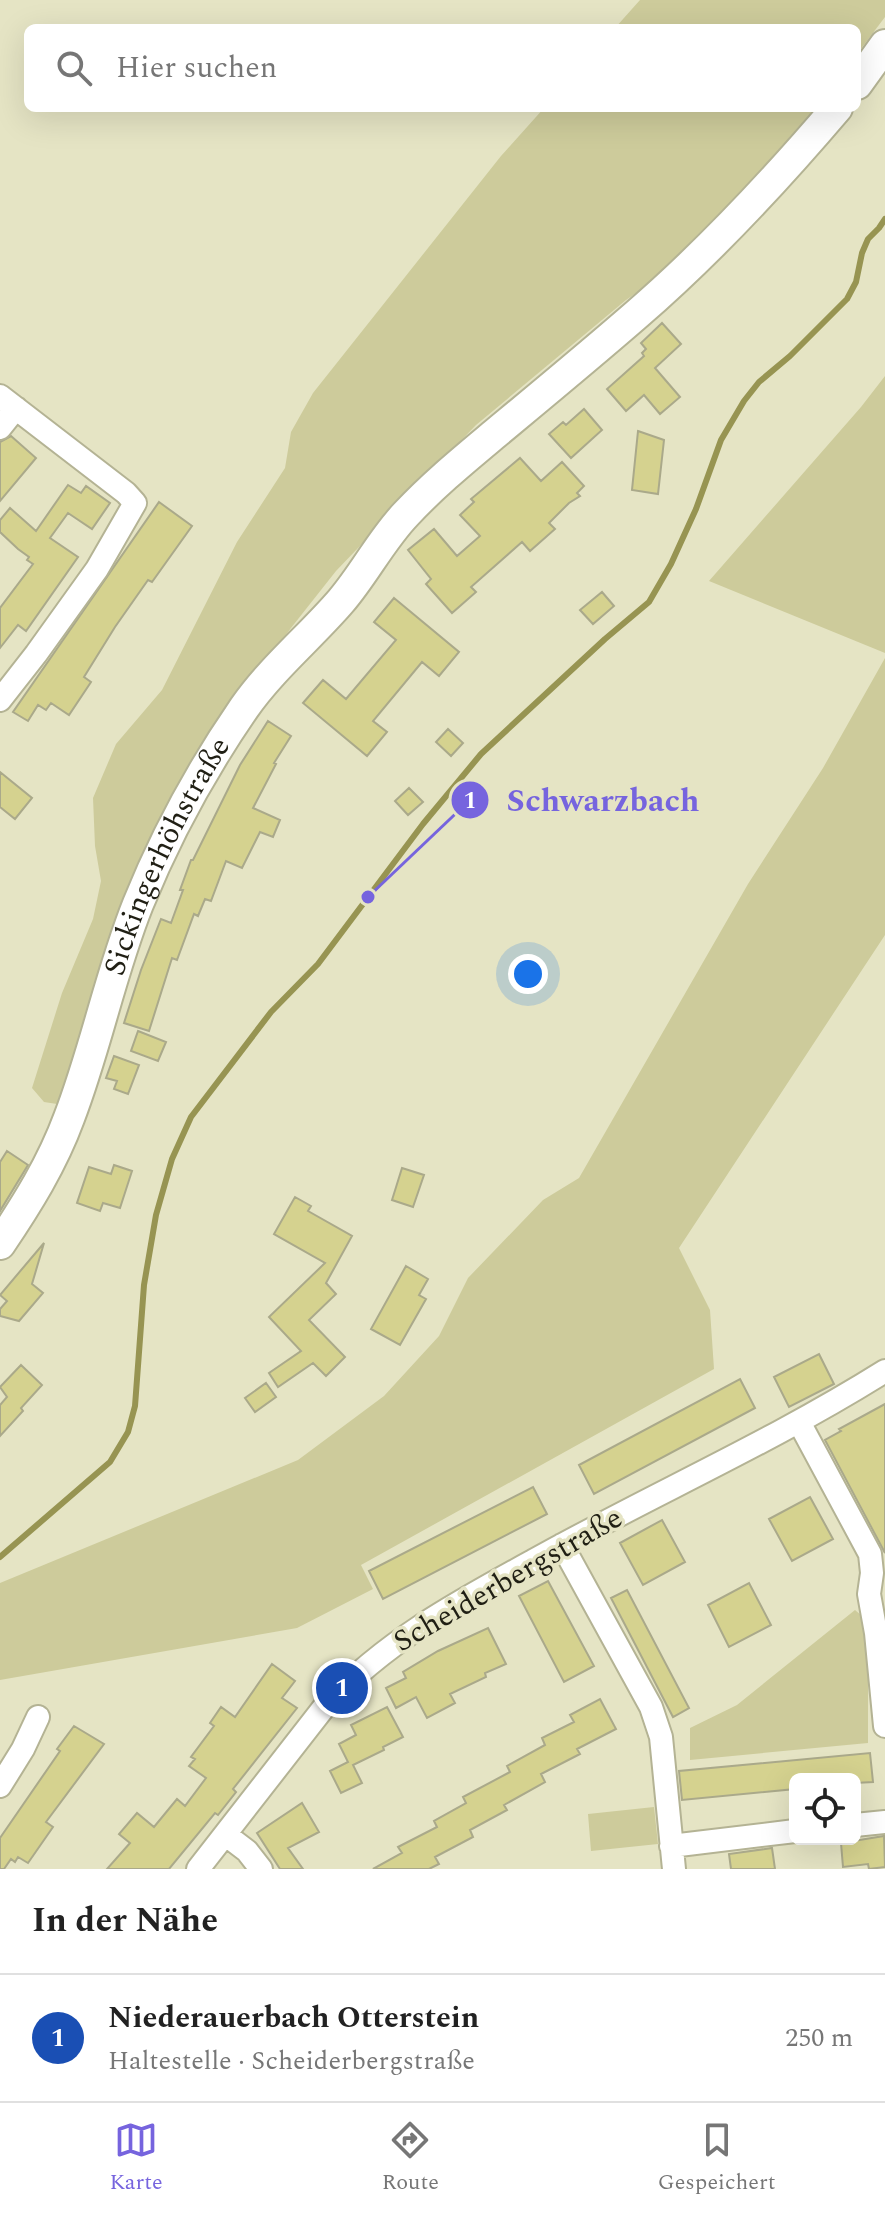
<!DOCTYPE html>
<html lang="de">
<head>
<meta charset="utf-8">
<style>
	:root { --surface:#fff; --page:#f6f6f6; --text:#222; --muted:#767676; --line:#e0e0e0; --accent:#7664de }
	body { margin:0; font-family:Spectral,serif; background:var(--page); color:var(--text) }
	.controls { position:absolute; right:24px; bottom:24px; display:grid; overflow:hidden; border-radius:12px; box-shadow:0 8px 32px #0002 }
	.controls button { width:72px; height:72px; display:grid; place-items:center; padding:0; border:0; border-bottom:2px solid var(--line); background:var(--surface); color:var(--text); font:40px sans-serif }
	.you { position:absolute; left:528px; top:974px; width:28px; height:28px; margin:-20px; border:6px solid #fff; border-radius:50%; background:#1a73e8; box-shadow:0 0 0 12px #1a73e833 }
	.badge { display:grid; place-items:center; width:52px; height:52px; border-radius:50%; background:var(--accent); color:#fff; font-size:26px; font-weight:700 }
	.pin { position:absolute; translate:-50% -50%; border:4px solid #fff; box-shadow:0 2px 8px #0006 }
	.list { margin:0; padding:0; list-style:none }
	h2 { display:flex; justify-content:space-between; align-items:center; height:104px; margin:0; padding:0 32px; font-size:34px }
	h2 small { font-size:26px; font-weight:400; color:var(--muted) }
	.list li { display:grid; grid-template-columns:52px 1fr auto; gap:24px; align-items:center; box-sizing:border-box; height:128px; padding:0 32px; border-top:2px solid var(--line) }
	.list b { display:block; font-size:30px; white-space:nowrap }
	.list p { margin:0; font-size:26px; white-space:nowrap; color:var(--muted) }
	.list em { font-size:26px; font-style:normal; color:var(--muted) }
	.icon { flex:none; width:44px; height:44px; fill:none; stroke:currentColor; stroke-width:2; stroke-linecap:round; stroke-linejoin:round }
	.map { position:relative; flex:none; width:885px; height:1869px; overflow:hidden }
	.search { position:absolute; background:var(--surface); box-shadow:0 8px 32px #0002; left:24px; right:24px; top:24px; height:88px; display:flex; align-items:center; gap:20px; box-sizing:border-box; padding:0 28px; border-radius:12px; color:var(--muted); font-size:30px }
	.sheet { height:232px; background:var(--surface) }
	nav { display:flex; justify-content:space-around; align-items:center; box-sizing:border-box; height:112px; border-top:2px solid var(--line); background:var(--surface); font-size:22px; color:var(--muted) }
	nav a { display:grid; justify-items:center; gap:4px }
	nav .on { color:var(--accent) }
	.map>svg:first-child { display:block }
</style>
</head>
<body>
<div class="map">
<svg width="885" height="1869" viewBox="0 0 885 1869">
	<rect width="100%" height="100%" fill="#e5e4c4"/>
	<!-- green -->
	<path fill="#cdcb9b" d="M 640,0 L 885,0 L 885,17 L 857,54 L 857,28 L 615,28 Z
		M 544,108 L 816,108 L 775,160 L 656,279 L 626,300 L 476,425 L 336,571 L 291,628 L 241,695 L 57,1104 L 44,1102 L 32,1088 L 62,993 L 93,919 L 101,881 L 95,846 L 93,798 L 116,744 L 162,690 L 237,542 L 285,468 L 291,432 L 313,393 L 501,156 Z
		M 885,376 L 885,653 L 709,581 L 861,407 Z
		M 885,658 L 885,935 L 679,1248 L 710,1310 L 714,1369 L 361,1565 L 373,1589 L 297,1628 L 0,1680 L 0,1583 L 298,1460 L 384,1396 L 439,1336 L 468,1278 L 543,1200 L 579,1178 L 748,884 L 823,768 Z
		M 855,1610 L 868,1621 L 868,1743 L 690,1760 L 690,1728 L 737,1705 Z
		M 654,1807 L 658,1844 L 591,1851 L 588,1814 Z"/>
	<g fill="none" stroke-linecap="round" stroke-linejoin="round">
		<!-- stream -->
		<path stroke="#979452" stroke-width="6" d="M 0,1557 L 110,1462 L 128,1432 L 135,1406 L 144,1285 L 156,1215 L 172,1159 L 191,1117 L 271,1012 L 318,964 L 423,824 L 481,754 L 605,639 L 649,602 L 671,564 L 696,509 L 721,440 L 744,401 L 759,382 L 790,356 L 847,299 L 856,282 L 862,253 L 868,239 L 879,228 L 885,219"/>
	</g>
	<!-- building -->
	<path fill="#d5d28f" stroke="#aaa98a" stroke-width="2" d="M 662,323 L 681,344 L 655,368 L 680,397 L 660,414 L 644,395 L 626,411 L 607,389 L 644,356 L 642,353 L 646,349 L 641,343 Z
		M 584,409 L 602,430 L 571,458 L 549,434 L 563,422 L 566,425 Z
		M 638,431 L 664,440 L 658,494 L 632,490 Z
		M 11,436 L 36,458 L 0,501 L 0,442 Z
		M 520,458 L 541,481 L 562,462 L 584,486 L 577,493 L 580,496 L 569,503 L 549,523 L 555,529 L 530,551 L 522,542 L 471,587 L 476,592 L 452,613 L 426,584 L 431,579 L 408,550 L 434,529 L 457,556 L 480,536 L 460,515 L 474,502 L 471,499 Z
		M 68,485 L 81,493 L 86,486 L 110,503 L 92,529 L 68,513 L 50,538 L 78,557 L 26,631 L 18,625 L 0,648 L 0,608 L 33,564 L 27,560 L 29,557 L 18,549 L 0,532 L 0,520 L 10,508 L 36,531 Z
		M 159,502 L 192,526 L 152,582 L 148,580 L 115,627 L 84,677 L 91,682 L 69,715 L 51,703 L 46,710 L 38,705 L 28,721 L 13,712 Z
		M 602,592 L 614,606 L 593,624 L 580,610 Z
		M 394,598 L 459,652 L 439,676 L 422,662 L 373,721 L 387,732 L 367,756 L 303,703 L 323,680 L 346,699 L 396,640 L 374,622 Z
		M 268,721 L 291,736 L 274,763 L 276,764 L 253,808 L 280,820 L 273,837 L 260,832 L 242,868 L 226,861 L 211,901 L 205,899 L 198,916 L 194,914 L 177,960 L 172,958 L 149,1031 L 124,1023 L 141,970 L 161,919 L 171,923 L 183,890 L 180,890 L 191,860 L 193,860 L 240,765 Z
		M 448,729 L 463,743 L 451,756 L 436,742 Z
		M 0,772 L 32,798 L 15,819 L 0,807 Z
		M 409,788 L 423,802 L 408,815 L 395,801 Z
		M 138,1031 L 166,1042 L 158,1061 L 131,1051 Z
		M 114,1056 L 139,1065 L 128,1094 L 114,1089 L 117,1081 L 106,1078 Z
		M 7,1151 L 28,1165 L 0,1211 L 0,1162 Z
		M 114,1165 L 132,1171 L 120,1208 L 103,1203 L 100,1211 L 77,1203 L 89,1167 L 111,1174 Z
		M 402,1168 L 424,1175 L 413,1207 L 392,1200 Z
		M 295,1197 L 311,1206 L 308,1211 L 352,1236 L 326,1283 L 336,1294 L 309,1320 L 345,1357 L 326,1376 L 313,1363 L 278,1387 L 269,1373 L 301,1351 L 269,1317 L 325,1263 L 274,1234 Z
		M 44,1243 L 32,1284 L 43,1293 L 19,1321 L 0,1316 L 0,1309 L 7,1301 L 0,1295 Z
		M 406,1266 L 428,1279 L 419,1295 L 426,1299 L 400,1345 L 371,1329 Z
		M 819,1354 L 834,1384 L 789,1407 L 774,1377 Z
		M 21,1365 L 42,1385 L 21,1408 L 23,1411 L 0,1436 L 0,1405 L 7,1397 L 0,1387 Z
		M 740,1379 L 755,1408 L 594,1494 L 579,1465 Z
		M 266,1383 L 276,1397 L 255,1412 L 245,1398 Z
		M 885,1404 L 885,1553 L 825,1440 L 841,1431 L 839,1429 Z
		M 533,1487 L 547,1514 L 383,1599 L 369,1571 Z
		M 810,1497 L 833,1539 L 792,1561 L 769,1519 Z
		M 662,1520 L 685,1562 L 643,1585 L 620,1543 Z
		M 548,1581 L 594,1666 L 564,1682 L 519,1596 Z
		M 749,1583 L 771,1625 L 729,1647 L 708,1605 Z
		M 627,1590 L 689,1708 L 673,1717 L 611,1598 Z
		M 488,1628 L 506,1664 L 485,1673 L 486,1677 L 450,1694 L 455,1703 L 427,1718 L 416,1697 L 396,1708 L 386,1688 L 406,1678 L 403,1672 L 438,1651 Z
		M 272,1664 L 295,1681 L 282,1698 L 297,1708 L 233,1789 L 236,1792 L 218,1815 L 215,1813 L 169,1869 L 107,1869 L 130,1843 L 119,1834 L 137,1813 L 154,1827 L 177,1799 L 185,1806 L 206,1778 L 189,1766 L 195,1759 L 191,1757 L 214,1726 L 210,1723 L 221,1707 L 235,1717 Z
		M 600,1699 L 616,1729 L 577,1749 L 580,1754 L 541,1774 L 545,1782 L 504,1805 L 507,1810 L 470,1830 L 473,1837 L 435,1857 L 439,1864 L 429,1869 L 373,1869 L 402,1853 L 398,1847 L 437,1827 L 434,1821 L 466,1803 L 463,1797 L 510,1772 L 507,1766 L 545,1745 L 542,1738 L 574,1722 L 570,1715 Z
		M 387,1707 L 403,1737 L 383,1747 L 384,1750 L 353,1765 L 362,1783 L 341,1793 L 330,1771 L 348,1762 L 339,1744 L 356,1735 L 351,1725 Z
		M 74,1726 L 104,1744 L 46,1822 L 53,1827 L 28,1863 L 18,1857 L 15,1862 L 11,1859 L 4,1869 L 0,1869 L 0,1838 L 60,1751 L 57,1749 Z
		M 870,1753 L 873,1782 L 855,1783 L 855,1779 L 795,1779 L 795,1789 L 682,1800 L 679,1771 Z
		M 302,1803 L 319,1832 L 288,1848 L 303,1869 L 280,1869 L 257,1833 Z
		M 884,1836 L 885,1867 L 869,1869 L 868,1864 L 843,1867 L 841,1843 Z
		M 772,1848 L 775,1869 L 731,1869 L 729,1854 Z"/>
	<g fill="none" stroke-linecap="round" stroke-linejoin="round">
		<defs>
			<path id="minor" d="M 0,396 L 126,493 L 135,503 L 97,569 L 36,654 L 0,700
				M 0,428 L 16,408
				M 799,1422 L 870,1554 L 872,1573 L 869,1594 L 876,1633 L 885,1726
				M 562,1545 L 651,1707 L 661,1737 L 674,1869
				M 0,1786 L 23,1749 L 38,1717
				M 855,1825 L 885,1822
				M 226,1835 L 247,1851 L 261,1869
				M 671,1846 L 795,1831
				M 198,1869 L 325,1706 C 386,1641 456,1603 533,1561 C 649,1496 772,1442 885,1371"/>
			<g id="secondary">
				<path d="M 857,84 L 885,45"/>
				<path id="s1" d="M 0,1244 C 27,1204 52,1164 69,1118 C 96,1048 110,974 138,904 C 166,835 202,769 244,708 C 272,668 310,637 341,601 C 365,573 381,540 406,514 C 434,484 466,458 497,432 C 544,393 590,355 636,315 C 709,252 774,182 837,108"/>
			</g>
		</defs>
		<!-- minor casing -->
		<use href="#minor" stroke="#b4b394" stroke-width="26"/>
		<!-- secondary casing -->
		<use href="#secondary" stroke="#b4b394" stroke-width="34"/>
		<!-- minor -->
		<use href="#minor" stroke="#fff" stroke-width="22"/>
		<!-- secondary -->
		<use href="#secondary" stroke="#fff" stroke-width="30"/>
	</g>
	<g text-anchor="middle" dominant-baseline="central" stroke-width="7" stroke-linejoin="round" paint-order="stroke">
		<!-- street labels -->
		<g font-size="30" fill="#201f14" stroke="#e5e4c4">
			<text stroke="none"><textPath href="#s1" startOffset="424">Sickingerhöhstraße</textPath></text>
			<text transform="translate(508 1580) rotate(-30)">Scheiderbergstraße</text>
		</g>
	</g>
	<!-- callouts -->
	<path fill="none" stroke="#7664de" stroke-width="3" d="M368 897L470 800"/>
	<g fill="#7664de" stroke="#e5e4c4" stroke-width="3">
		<circle cx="368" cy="897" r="8"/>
		<circle cx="470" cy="800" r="20"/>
	</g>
	<g font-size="24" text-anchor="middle" font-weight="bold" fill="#fff">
		<text x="470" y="808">1</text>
	</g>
	<g font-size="32" text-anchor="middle" font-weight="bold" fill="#7664de" stroke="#e5e4c4" stroke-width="7" stroke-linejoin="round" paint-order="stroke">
		<text x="603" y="811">Schwarzbach</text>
	</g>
</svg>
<div class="controls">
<button><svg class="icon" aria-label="locate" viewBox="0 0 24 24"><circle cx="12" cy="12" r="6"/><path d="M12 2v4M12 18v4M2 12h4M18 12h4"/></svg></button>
</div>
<div class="you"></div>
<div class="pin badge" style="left:342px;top:1688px;background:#1a4fb4">1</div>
<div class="search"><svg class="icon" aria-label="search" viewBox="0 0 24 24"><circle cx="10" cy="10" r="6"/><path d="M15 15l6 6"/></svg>Hier suchen</div>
</div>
<section class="sheet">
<h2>In der Nähe<small></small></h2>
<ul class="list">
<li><span class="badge" style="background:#1a4fb4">1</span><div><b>Niederauerbach Otterstein</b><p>Haltestelle · Scheiderbergstraße</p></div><em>250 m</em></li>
</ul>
</section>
<nav>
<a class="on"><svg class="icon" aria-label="map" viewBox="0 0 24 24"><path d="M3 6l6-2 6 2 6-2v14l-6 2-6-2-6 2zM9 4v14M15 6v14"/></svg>Karte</a>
<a><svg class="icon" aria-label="directions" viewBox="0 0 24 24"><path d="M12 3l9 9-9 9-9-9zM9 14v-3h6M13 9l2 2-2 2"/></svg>Route</a>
<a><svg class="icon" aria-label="saved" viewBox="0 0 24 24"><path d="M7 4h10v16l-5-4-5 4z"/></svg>Gespeichert</a>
</nav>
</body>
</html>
